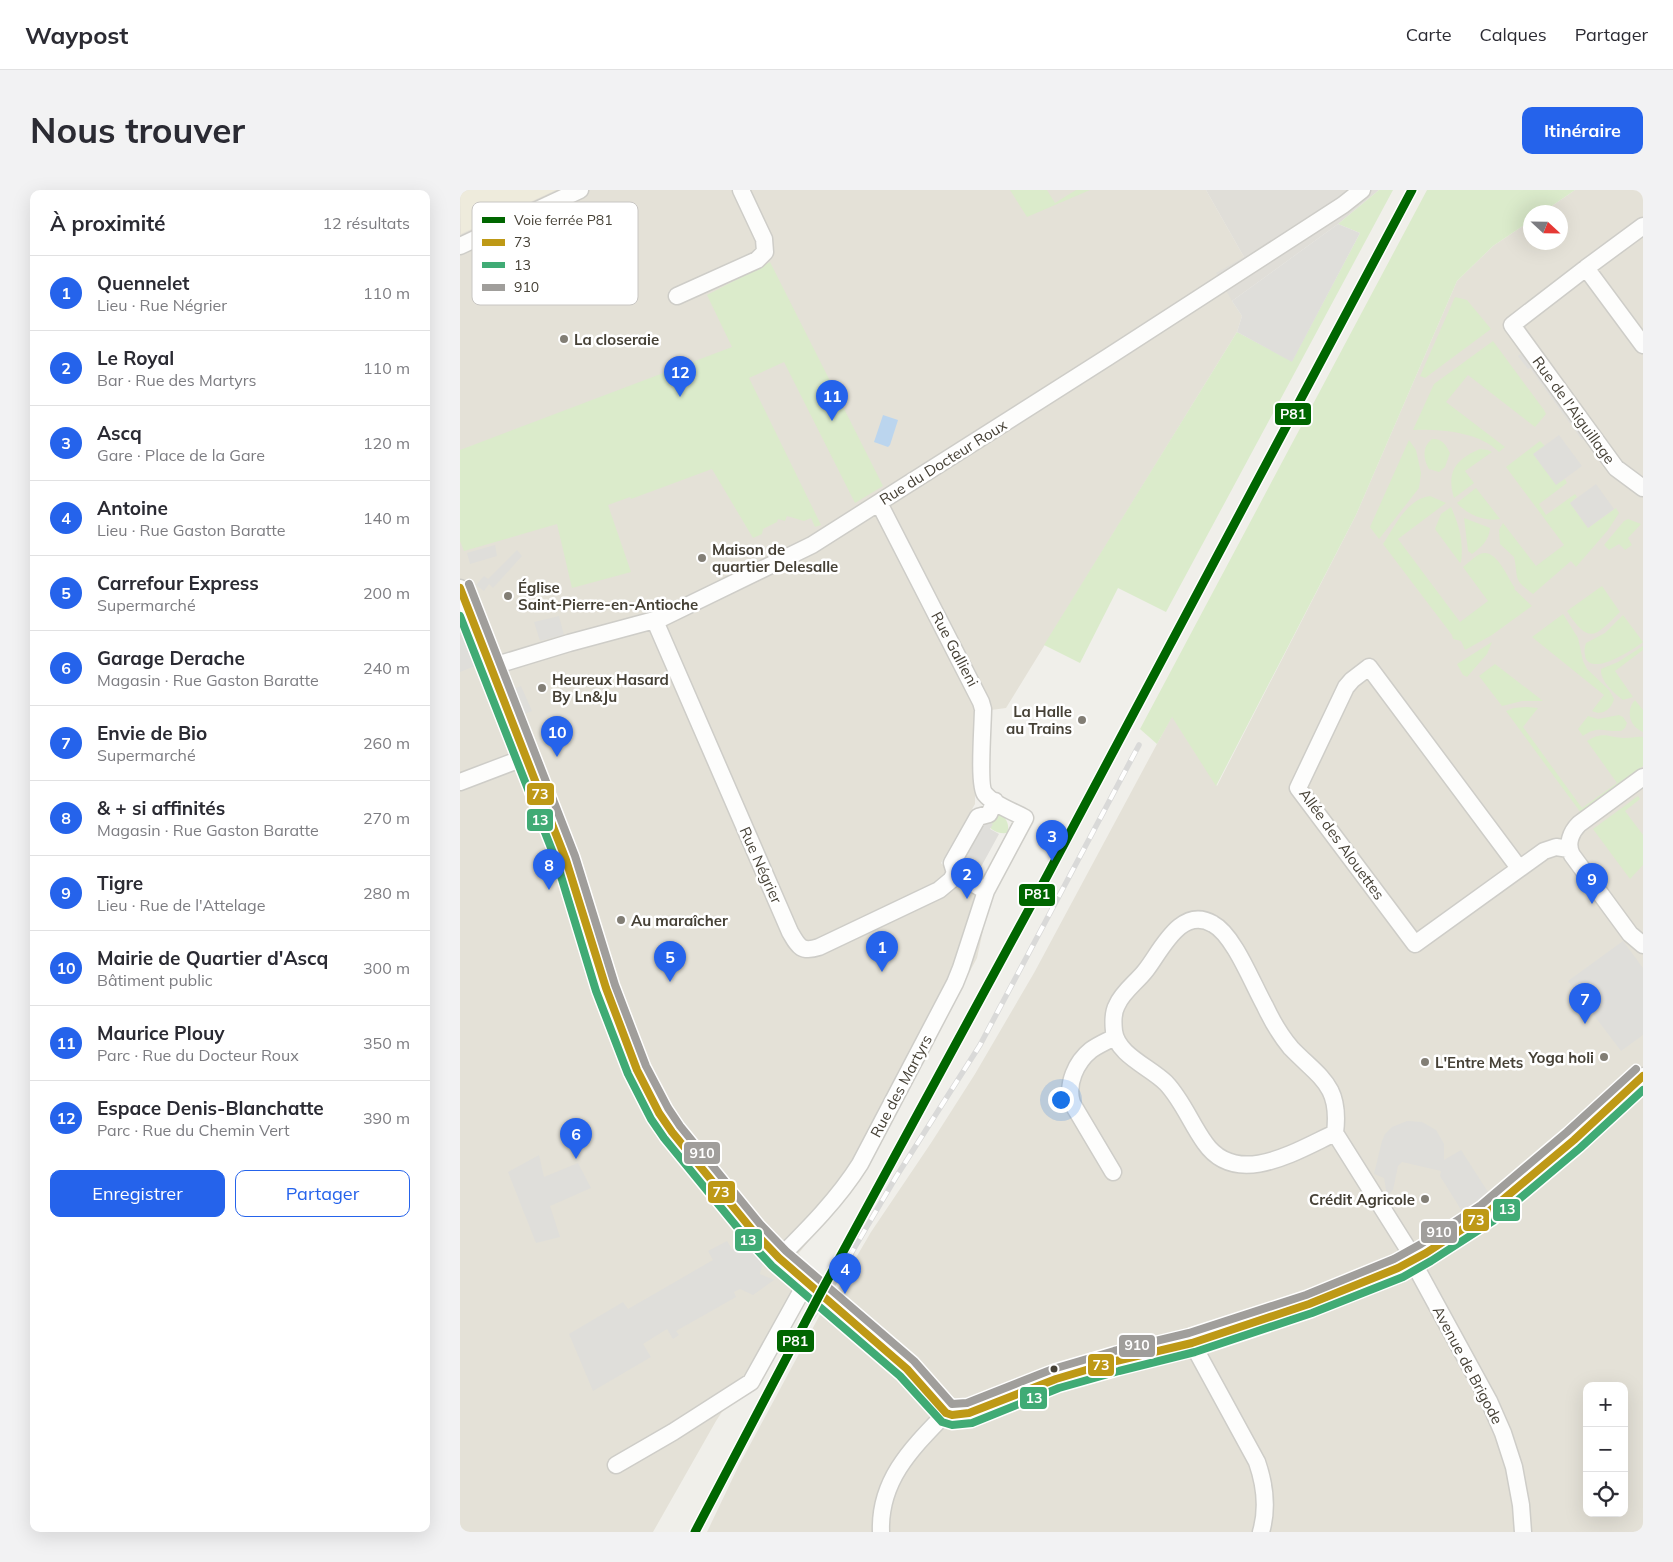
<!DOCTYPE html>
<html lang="fr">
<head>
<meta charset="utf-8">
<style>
	:root { --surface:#fff; --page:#f2f2f3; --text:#2b2b33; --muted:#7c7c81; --line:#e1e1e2; --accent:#2563eb }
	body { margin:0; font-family:Mulish,sans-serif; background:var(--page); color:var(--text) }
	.controls { position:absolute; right:15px; bottom:15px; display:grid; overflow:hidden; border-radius:10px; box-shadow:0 5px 20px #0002 }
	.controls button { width:45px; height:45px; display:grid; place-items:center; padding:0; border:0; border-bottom:1px solid var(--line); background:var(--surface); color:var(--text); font:25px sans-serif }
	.compass { position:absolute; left:1063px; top:15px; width:45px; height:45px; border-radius:50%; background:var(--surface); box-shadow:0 5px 20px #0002; rotate:112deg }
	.you { position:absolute; left:600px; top:909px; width:18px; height:18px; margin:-12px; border:4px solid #fff; border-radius:50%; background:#1a73e8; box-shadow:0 0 0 8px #1a73e833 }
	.badge { display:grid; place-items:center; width:32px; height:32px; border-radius:50%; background:var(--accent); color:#fff; font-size:16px; font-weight:700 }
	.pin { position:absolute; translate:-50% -41px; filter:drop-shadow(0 1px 2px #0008) }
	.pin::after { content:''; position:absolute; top:26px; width:18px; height:15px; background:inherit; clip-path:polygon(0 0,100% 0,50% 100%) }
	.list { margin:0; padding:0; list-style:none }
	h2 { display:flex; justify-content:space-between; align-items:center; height:65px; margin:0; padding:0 20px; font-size:21px }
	h2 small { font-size:16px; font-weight:400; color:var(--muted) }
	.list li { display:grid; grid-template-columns:32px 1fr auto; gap:15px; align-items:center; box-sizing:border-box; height:75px; padding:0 20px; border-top:1px solid var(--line) }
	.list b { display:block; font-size:19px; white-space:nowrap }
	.list p { margin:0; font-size:16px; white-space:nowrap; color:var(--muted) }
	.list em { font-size:16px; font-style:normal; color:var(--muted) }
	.actions { display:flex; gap:10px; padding:15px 20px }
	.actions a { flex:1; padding:11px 0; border:1px solid var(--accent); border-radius:10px; text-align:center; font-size:18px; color:var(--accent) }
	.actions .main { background:var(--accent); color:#fff }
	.icon { flex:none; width:28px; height:28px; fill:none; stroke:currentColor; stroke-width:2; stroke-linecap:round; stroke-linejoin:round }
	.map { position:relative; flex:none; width:1183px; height:1342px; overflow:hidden; border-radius:10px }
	header { display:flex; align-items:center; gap:30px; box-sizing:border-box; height:70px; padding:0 25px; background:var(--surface); border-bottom:1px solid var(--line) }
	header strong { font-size:24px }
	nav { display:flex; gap:28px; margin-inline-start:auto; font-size:18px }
	.intro { display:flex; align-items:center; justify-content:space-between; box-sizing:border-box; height:120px; padding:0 30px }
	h1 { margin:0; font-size:35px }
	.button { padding:12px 22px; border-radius:10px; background:var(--accent); color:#fff; font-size:18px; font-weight:700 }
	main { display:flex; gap:30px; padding:0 30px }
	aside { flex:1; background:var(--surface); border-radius:10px; box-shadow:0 5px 20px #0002 }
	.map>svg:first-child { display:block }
</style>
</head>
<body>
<header>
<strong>Waypost</strong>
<nav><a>Carte</a><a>Calques</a><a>Partager</a></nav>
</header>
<div class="intro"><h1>Nous trouver</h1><a class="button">Itinéraire</a></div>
<main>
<aside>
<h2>À proximité<small>12 résultats</small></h2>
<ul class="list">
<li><span class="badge">1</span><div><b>Quennelet</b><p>Lieu · Rue Négrier</p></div><em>110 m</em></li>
<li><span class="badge">2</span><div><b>Le Royal</b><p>Bar · Rue des Martyrs</p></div><em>110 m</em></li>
<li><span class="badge">3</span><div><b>Ascq</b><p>Gare · Place de la Gare</p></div><em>120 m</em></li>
<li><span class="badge">4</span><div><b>Antoine</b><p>Lieu · Rue Gaston Baratte</p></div><em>140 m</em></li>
<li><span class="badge">5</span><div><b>Carrefour Express</b><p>Supermarché</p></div><em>200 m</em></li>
<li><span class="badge">6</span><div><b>Garage Derache</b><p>Magasin · Rue Gaston Baratte</p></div><em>240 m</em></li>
<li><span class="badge">7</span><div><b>Envie de Bio</b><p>Supermarché</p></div><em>260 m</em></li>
<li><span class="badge">8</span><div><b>&amp; + si affinités</b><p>Magasin · Rue Gaston Baratte</p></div><em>270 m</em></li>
<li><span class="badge">9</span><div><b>Tigre</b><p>Lieu · Rue de l'Attelage</p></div><em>280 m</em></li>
<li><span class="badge">10</span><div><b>Mairie de Quartier d'Ascq</b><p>Bâtiment public</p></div><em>300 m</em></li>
<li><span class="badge">11</span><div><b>Maurice Plouy</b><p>Parc · Rue du Docteur Roux</p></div><em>350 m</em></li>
<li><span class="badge">12</span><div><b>Espace Denis-Blanchatte</b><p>Parc · Rue du Chemin Vert</p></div><em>390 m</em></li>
</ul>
<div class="actions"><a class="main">Enregistrer</a><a>Partager</a></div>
</aside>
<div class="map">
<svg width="1183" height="1342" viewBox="0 0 1183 1342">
	<rect width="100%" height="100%" fill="#f0efea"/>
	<!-- residential -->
	<path fill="#e4e1d7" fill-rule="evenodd" d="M 0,0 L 746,0 L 784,67 L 772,111 L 782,126 L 777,142 L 546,518 L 516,522 L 515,614 L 481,673 L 496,690 L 529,713 L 517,768 L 457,880 L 369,1026 L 339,1063 L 351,1086 L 256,1231 L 193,1342 L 0,1342 Z
		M 1115,0 L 1183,0 L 1183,1342 L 247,1342 L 278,1277 L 362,1121 L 376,1102 L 411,1042 L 471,953 L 515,884 L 574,783 L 712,526 L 757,596 L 896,325 L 997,91 L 1033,56 L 1070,31 L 1070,52 L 1100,52 L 1100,22 L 1083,22 ZM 1127,1196 L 1164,1196 L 1164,1323 L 1127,1323 Z"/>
	<!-- industrial -->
	<path fill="#e0ded8" d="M 746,0 L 919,0 L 878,34 L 772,111 L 756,83 L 784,67 Z"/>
	<!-- education -->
	<path fill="#eeebdc" d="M 0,0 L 96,0 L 1,44 Z"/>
	<!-- green -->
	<path fill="#dbebcb" d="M 550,0 L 587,0 L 595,13 L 616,0 L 630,0 L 567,27 Z
		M 919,0 L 933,0 L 706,422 L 658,398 L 620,473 L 584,455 L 777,142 L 832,171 L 900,43 L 878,34 Z
		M 967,0 L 1115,0 L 1083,22 L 1070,22 L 1070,31 L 1033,56 L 997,91 L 896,325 L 756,596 L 712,527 L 697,554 L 680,539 Z
		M 310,72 L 423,296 L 395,313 L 324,172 L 289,188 L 361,335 L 355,337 L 351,328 L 344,331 L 327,326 L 325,331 L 318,329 L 317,332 L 303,339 L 302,344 L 293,348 L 252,279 L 171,309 L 170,307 L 148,315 L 171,382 L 112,398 L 97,334 L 4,361 L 0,351 L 0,260 L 272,157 L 247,105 Z
		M 995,107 L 1007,110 L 1031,139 L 965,188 L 960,186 Z
		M 1033,151 L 1084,220 L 1086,224 L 1075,237 L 1008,185 L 986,212 L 1045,257 L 1039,262 C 1019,242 981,239 953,240 L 974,194 Z
		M 972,249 C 982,248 986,255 990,263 L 985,277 L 979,282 L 969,279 C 963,269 962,257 972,249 Z
		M 949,250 L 956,260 L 961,283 L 959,298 L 919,349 L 910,337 Z
		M 1080,251 L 1085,256 L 1074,264 L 1096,294 L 1105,289 L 1107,293 L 1079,314 L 1086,325 L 1115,304 L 1117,307 L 1110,313 L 1128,338 L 1156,318 L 1159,323 L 1148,340 L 1116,377 L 1111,371 L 1073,404 C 1052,388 1059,390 1054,367 L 1040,354 L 1039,340 L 1043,333 L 1076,376 L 1104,355 L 1046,277 Z
		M 1020,259 L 1028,260 L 1032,262 L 1005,281 L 1014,293 L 994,308 C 986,282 996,269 1020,259 Z
		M 1016,298 L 1040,329 C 1024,332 1007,324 997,313 Z
		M 970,306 L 986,313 L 938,349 L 1000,432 L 1028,411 L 1003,377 C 1008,373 1014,367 1020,364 C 1036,357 1047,387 1055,398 L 1054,399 L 1072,416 L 1032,445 L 1005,460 L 1001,451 L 993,449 L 992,445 L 923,354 C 935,336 947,309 970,306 Z
		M 991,317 C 999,335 1004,352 1001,372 L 1000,373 L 975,339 L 981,324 Z
		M 1004,328 L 1030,338 C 1029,351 1021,357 1012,364 L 1008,361 Z
		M 1168,329 L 1181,334 L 1168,348 L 1172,355 L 1165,360 L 1159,354 L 1149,360 L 1144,355 L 1164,331 Z
		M 1142,396 L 1160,422 C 1136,445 1130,457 1107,421 Z
		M 1103,424 L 1118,448 L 1123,471 L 1127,479 L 1149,500 L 1154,509 C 1151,520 1142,526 1132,521 L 1144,505 L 1072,447 Z
		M 1163,425 L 1183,452 C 1174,459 1135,485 1126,469 C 1124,463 1124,458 1126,453 L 1145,443 Z
		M 1032,452 L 1027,464 L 1007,487 L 1003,485 L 997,474 Z
		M 1183,456 L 1183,460 L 1155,481 L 1173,507 L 1163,510 C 1154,503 1140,491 1141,479 L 1158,472 Z
		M 1035,474 L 1083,511 L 1062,511 L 1042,516 L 1019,486 Z
		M 1175,510 L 1183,520 L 1183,542 C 1170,537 1165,521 1175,510 Z
		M 1067,517 L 1078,518 L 1063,537 L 1122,618 L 1157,593 L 1127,551 C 1144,540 1149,548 1166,548 C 1172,548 1177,546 1183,547 L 1183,576 L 1121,623 L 1046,521 L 1054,518 Z
		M 1159,525 L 1163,527 L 1167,533 L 1165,538 L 1161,541 C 1144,542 1138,535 1123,546 L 1118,539 L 1128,526 L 1138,529 Z
		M 1178,606 L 1180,609 L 1165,621 L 1183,645 L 1183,675 L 1170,689 L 1133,639 Z
		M 538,624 L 541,624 C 547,629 550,636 547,643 C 535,644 530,639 523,629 Z"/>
	<!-- parking -->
	<path fill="#dfdeda" d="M 878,34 L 900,43 L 832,172 L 777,142 L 782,126 L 772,111 Z
		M 1063,162 L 1125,248 L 1122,250 L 1070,178 L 1068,179 L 1058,166 Z
		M 1099,245 L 1122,276 L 1096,295 L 1073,264 Z
		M 1136,294 L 1154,319 L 1128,338 L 1110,313 Z
		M 35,355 L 37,366 L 10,374 L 7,363 Z
		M 57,360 L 62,366 L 33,398 L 29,394 L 24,401 L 16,395 L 24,386 L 28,389 Z
		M 99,426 L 104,445 L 80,451 L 74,432 Z
		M 0,435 L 15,476 L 0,482 Z
		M 61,496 L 72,521 L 62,525 L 51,500 Z
		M 510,624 L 533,634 L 530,639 L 539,644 L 516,686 L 492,673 L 495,669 L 487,665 Z
		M 1163,751 L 1183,778 L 1183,845 L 1161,861 L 1108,791 Z
		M 947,931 L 962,932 L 976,940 L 984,954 L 984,970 L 1001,960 L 1028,1002 L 1022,1006 L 1025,1011 L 1005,1026 L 980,986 L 981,981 L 942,972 L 938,976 L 933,1000 L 927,1006 L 924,988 L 914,984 L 922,951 L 925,944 L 932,937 Z
		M 79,965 L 84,987 L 118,973 L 131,998 L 90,1016 L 100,1047 L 76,1053 L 48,982 Z
		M 267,1051 L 272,1059 L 283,1054 L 291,1057 L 303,1071 L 300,1084 L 314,1090 L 293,1105 L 280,1099 L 274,1102 L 276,1107 L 216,1141 L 219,1145 L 213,1149 L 207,1139 L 183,1154 L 191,1167 L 133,1201 L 109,1144 L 163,1112 L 168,1119 L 253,1070 L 248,1061 Z"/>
	<!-- water -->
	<path fill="#bbd5ee" d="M 423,225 L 438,230 L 430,255 L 428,257 L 414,252 Z"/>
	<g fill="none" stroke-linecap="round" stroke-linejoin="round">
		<defs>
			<path id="minor" d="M 1183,36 L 1126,78 L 1183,155
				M 0,56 L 120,0
				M 1126,78 L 1052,135 L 1156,278 L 1183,298
				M 217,106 L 297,70 L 305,62 L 304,49 L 281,0
				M 0,398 L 106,670 L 146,798 L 177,880 L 199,923 L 212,942 L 293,1041 L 319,1068 L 447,1179 L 486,1223 L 492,1225 L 509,1223 L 596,1189 L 656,1171 L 732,1153 L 849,1114 L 938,1078 L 966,1063 L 1027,1023 L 1114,950 L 1183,886
				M 195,431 L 330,742 C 338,756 341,763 359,757 L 479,700 L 491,690 L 495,683
				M 30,477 L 109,453 L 202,428 L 352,355 L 648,167 L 883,15 L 902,0
				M 1183,587 L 1119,634 C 1111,642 1106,654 1112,665 L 1170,744 L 1183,755
				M 0,592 L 66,567
				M 1059,678 L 909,477 L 892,490 L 886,497 L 838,598 L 955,754 L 1084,661 L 1096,657 L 1109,659
				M 526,701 L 495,683 L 492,673 L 518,627 L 529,624 L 535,611
				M 875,943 C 838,960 777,999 745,953 C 731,934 723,911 706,893 C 690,877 657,865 654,841 C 653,832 653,822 657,815 C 663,801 677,792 686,780 C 701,761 721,715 753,734 C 774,745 793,795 805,816 C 812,831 820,845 831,858 C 860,888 881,895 875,943 L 948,1059 L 959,1083 L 1029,1211 L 1043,1243 L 1054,1277 L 1061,1315 L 1063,1342
				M 653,982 L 612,913 C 606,894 616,872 631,860 C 638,855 647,851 655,847
				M 319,1068 C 348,1039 378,1009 400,974 L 495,793 L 501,778 L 526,701 L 565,628 C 553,621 534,615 525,604 C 518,596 523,533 523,519 L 521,512 L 419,313
				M 732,1153 L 797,1272 C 805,1295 808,1318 801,1342
				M 156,1275 L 213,1242 L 291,1192 L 346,1093
				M 421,1342 C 419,1290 452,1258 486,1223"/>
		</defs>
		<!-- minor casing -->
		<use href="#minor" stroke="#cecdc8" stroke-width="19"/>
		<!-- minor -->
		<use href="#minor" stroke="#fdfdfc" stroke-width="16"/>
		<defs>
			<path id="rail" d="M 330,1161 L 365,1108 L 436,987 L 520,855 L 679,555"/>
		</defs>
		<!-- rail casing -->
		<use href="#rail" stroke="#d9d9d8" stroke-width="5.5"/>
		<!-- rail -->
		<use href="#rail" stroke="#fff" stroke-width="4" stroke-dasharray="11" stroke-linecap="butt"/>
		<defs>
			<path id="bus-1" d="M 0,398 L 106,670 L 146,798 L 177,880 L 199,923 L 212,942 L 293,1041 L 319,1068 L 447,1179 L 486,1223 L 492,1225 L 509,1223 L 596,1189 L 656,1171 L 732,1153 L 849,1114 L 938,1078 L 966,1063 L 1027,1023 L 1114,950 L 1183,886"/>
			<path id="bus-2" d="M 0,426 L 97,673 L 136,801 L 168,884 L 191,929 L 204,948 L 286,1048 L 312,1076 L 440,1186 L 482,1232 L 492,1235 L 512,1233 L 599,1198 L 659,1181 L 735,1162 L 852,1123 L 943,1087 L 971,1071 L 1033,1031 L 1120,958 L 1183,900"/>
			<path id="bus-3" d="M 9,394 L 115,666 L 155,795 L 186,876 L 208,918 L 220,936 L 300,1034 L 326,1061 L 454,1171 L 492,1214 L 507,1213 L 593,1179 L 654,1161 L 729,1143 L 846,1105 L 934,1069 L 961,1054 L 1021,1015 L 1107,942 L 1176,879"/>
		</defs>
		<!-- bus-1 casing -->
		<use href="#bus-1" stroke="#fff" stroke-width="11"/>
		<!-- bus-2 casing -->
		<use href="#bus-2" stroke="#fff" stroke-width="11"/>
		<!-- bus-3 casing -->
		<use href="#bus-3" stroke="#fff" stroke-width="11"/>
		<!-- bus-1 -->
		<use href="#bus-1" stroke="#be9916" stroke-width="8"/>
		<!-- bus-2 -->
		<use href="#bus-2" stroke="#40ab75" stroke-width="8"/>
		<!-- bus-3 -->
		<use href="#bus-3" stroke="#a09e9b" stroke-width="8"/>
		<defs>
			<path id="rail-1" d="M 235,1342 L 360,1104 L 587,686 L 952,0"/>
		</defs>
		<!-- rail-1 casing -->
		<use href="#rail-1" stroke="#fff" stroke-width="12"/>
		<!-- rail-1 -->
		<use href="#rail-1" stroke="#060" stroke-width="9"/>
	</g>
	<!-- markers -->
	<g fill="#827e75" stroke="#fff" stroke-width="2">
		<circle cx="104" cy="149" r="5"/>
		<circle cx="242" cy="368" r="5"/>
		<circle cx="48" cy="406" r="5"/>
		<circle cx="82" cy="498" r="5"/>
		<circle cx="622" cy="530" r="5"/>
		<circle cx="161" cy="730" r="5"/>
		<circle cx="1144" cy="867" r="5"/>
		<circle cx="965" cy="872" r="5"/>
		<circle cx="965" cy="1009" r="5"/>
	</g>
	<circle fill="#464136" stroke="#fff" stroke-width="2" cx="594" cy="1179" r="4.5"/>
	<g text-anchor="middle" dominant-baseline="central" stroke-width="5" stroke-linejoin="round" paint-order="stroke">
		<!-- poi labels -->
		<g font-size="15" font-weight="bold" fill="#464136" stroke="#fff" text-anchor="start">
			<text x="114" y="149">La closeraie</text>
			<text x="252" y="359">Maison de<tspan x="252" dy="17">quartier Delesalle</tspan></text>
			<text x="58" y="397">Église<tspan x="58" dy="17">Saint-Pierre-en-Antioche</tspan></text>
			<text x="92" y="489">Heureux Hasard<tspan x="92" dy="17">By Ln&amp;Ju</tspan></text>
			<text x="612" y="521" text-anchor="end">La Halle<tspan x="612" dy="17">au Trains</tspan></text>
			<text x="171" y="730">Au maraîcher</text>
			<text x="1134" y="867" text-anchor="end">Yoga holi</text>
			<text x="975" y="872">L'Entre Mets</text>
			<text x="955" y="1009" text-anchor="end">Crédit Agricole</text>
		</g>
		<!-- street labels -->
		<g font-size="15" fill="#464136" stroke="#fff">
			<text transform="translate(1114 220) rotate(54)">Rue de l'Aiguillage</text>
			<text transform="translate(483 272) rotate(-32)">Rue du Docteur Roux</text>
			<text transform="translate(495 459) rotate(62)">Rue Gallieni</text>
			<text transform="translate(882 654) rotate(54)">Allée des Alouettes</text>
			<text transform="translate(301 675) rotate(66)">Rue Négrier</text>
			<text transform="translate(441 896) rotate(-62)">Rue des Martyrs</text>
			<text transform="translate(1008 1175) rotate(62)">Avenue de Brigode</text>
		</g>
	</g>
	<!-- legend -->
	<rect x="12" y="12" width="166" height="103" rx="8" fill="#fff" stroke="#c8c6c3" stroke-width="1"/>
	<rect x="22" y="27" width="23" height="6" fill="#060"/>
	<rect x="22" y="49" width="23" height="7" fill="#be9916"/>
	<rect x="22" y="72" width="23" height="6" fill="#40ab75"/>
	<rect x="22" y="94" width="23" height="7" fill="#a09e9b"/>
	<g font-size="14" fill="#464136">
		<text x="54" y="35">Voie ferrée P81</text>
		<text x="54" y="57">73</text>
		<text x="54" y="80">13</text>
		<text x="54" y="102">910</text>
	</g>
	<g stroke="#fff" stroke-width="2">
		<rect x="814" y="212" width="38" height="24" rx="5" fill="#060"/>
		<rect x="66" y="592" width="29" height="24" rx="5" fill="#be9916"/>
		<rect x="66" y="618" width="28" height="24" rx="5" fill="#40ab75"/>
		<rect x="558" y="693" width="38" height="24" rx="5" fill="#060"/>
		<rect x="223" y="951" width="38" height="24" rx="5" fill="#a09e9b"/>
		<rect x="247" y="990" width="29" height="24" rx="5" fill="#be9916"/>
		<rect x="1032" y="1008" width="29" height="24" rx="5" fill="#40ab75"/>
		<rect x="1002" y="1018" width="28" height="24" rx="5" fill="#be9916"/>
		<rect x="960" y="1030" width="38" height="24" rx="5" fill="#a09e9b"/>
		<rect x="274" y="1038" width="29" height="24" rx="5" fill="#40ab75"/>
		<rect x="316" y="1139" width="39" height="24" rx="5" fill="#060"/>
		<rect x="658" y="1144" width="38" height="24" rx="5" fill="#a09e9b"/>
		<rect x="627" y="1163" width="28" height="24" rx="5" fill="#be9916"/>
		<rect x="559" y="1196" width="29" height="24" rx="5" fill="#40ab75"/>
	</g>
	<g font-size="14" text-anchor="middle" font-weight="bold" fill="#fff">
		<text x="833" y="229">P81</text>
		<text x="80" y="609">73</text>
		<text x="80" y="635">13</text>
		<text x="577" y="709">P81</text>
		<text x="242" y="968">910</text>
		<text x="261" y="1007">73</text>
		<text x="1047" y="1024">13</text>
		<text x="1016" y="1035">73</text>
		<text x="979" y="1047">910</text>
		<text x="288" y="1055">13</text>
		<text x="335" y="1156">P81</text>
		<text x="677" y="1160">910</text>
		<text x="641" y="1180">73</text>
		<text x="574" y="1213">13</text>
	</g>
</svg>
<div class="controls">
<button>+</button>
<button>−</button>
<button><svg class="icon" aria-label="locate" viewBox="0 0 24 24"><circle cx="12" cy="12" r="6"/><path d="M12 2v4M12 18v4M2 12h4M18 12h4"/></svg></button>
</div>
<svg class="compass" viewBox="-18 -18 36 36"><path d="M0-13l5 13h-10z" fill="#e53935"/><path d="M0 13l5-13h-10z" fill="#7c7c81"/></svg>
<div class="you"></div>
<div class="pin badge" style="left:422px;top:782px">1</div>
<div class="pin badge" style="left:507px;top:709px">2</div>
<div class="pin badge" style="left:592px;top:671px">3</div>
<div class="pin badge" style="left:385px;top:1104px">4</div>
<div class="pin badge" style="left:210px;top:792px">5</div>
<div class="pin badge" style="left:116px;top:969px">6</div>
<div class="pin badge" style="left:1125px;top:834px">7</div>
<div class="pin badge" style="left:89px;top:700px">8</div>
<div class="pin badge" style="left:1132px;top:714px">9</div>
<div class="pin badge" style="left:97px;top:567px">10</div>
<div class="pin badge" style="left:372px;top:231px">11</div>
<div class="pin badge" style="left:220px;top:207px">12</div>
</div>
</main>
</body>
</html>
